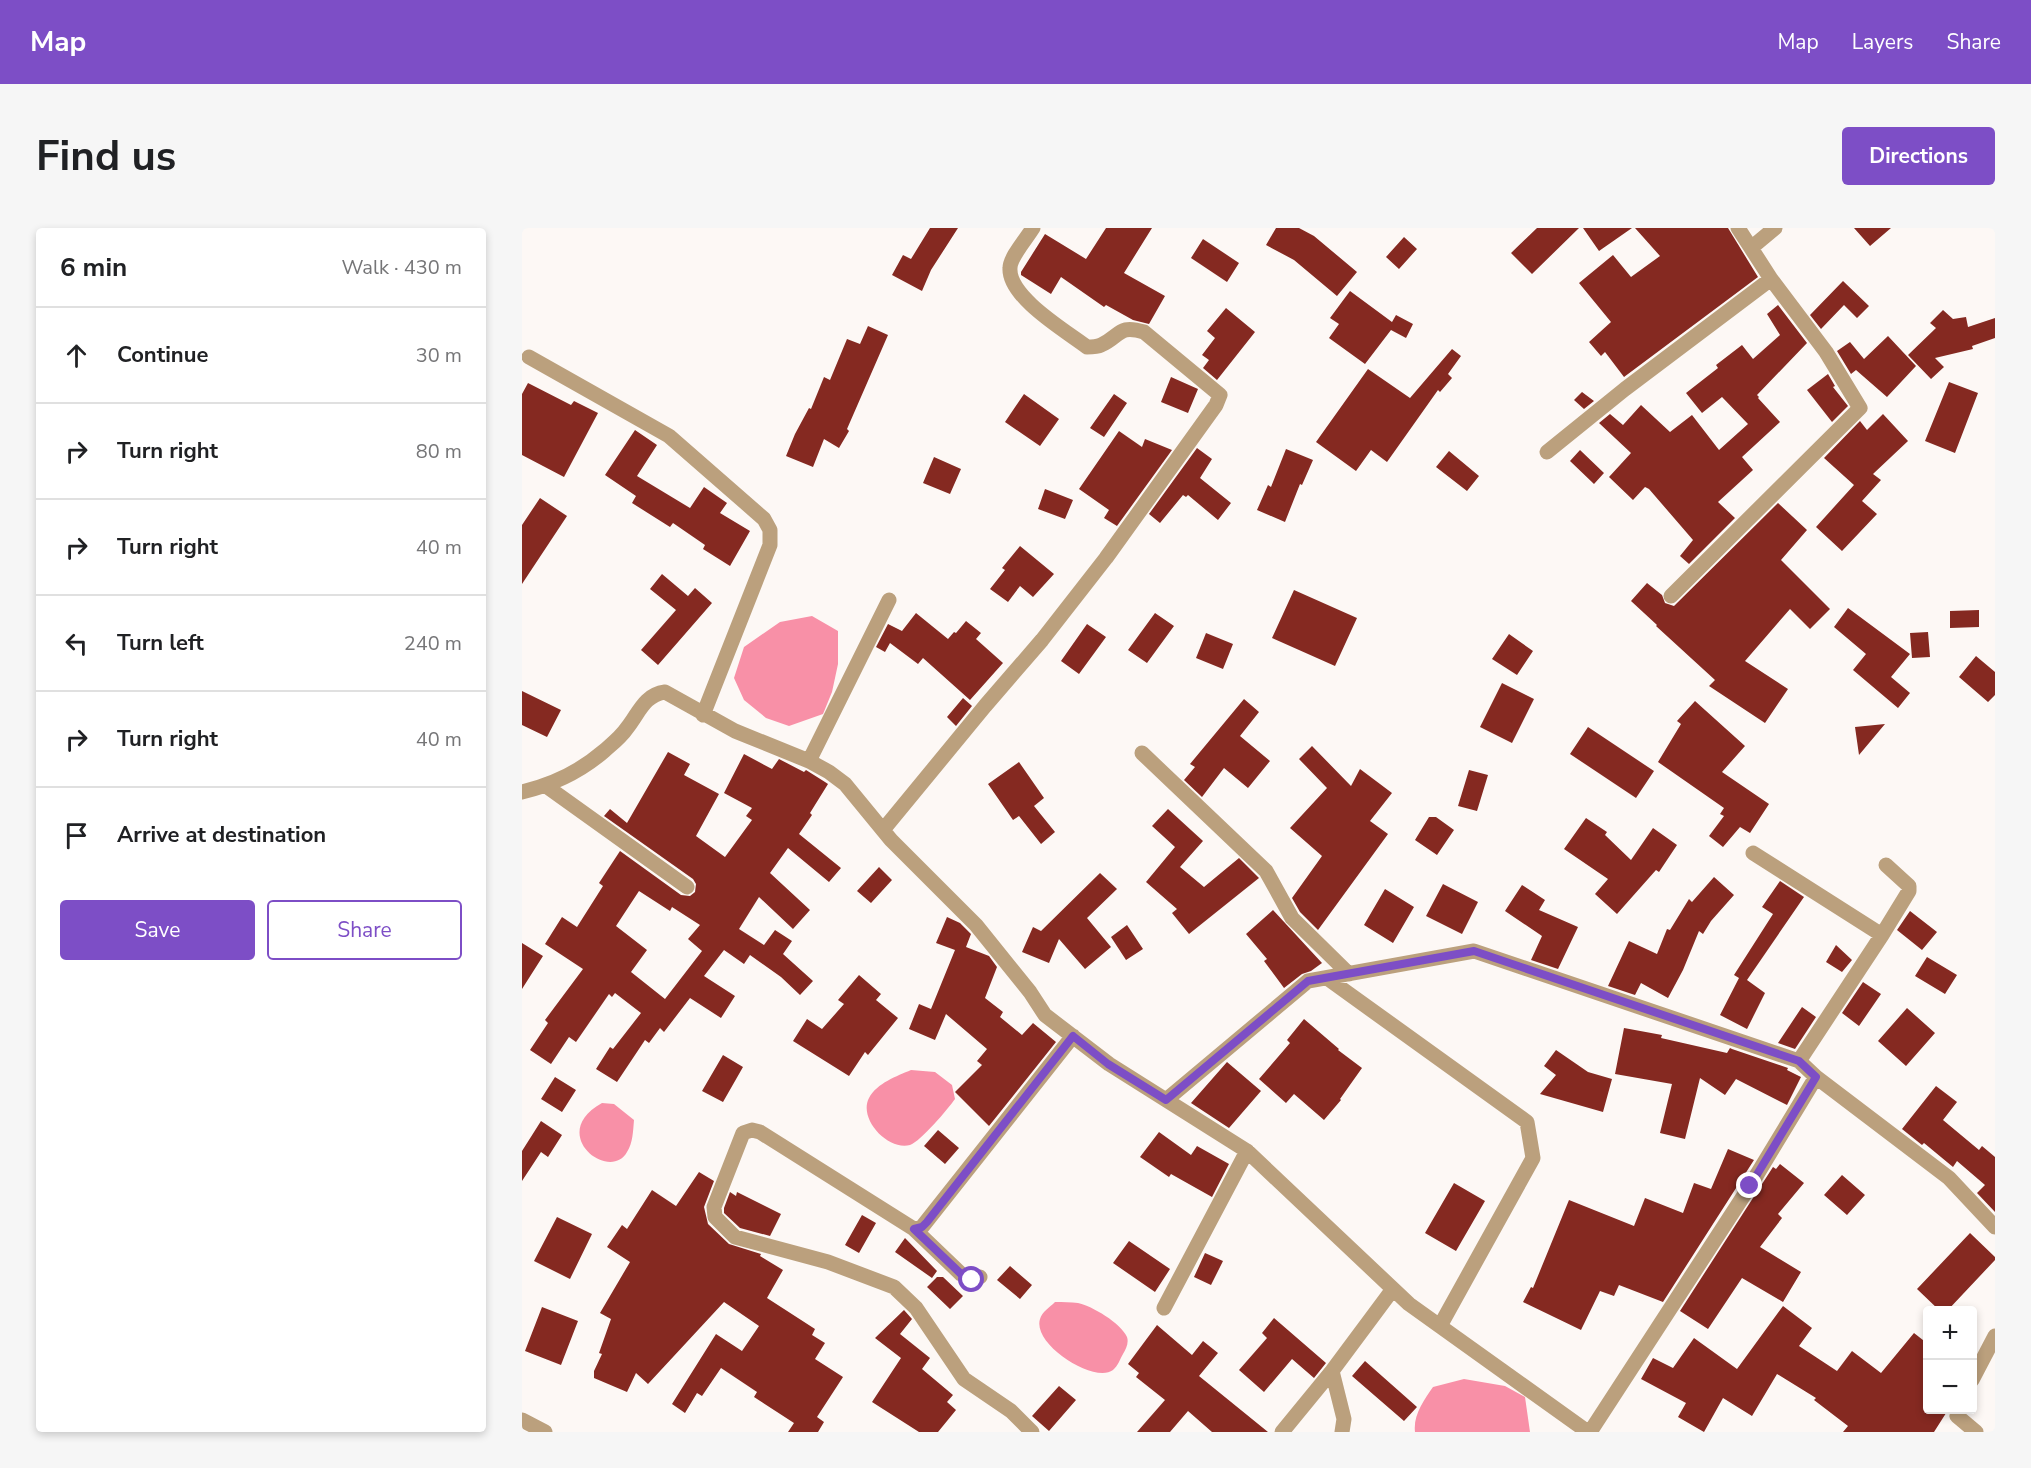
<!DOCTYPE html>
<html lang="en">
<head>
<meta charset="utf-8">
<style>
	:root { --surface:#fff; --page:#f6f6f6; --text:#202124; --muted:#757577; --line:#e0e0e0; --accent:#7d4ec6 }
	body { margin:0; font-family:"Nunito Sans",sans-serif; background:var(--page); color:var(--text) }
	.controls { position:absolute; right:18px; bottom:18px; display:grid; overflow:hidden; border-radius:6px; box-shadow:0 3px 9px #0003 }
	.controls button { width:54px; height:54px; display:grid; place-items:center; padding:0; border:0; border-bottom:2px solid var(--line); background:var(--surface); color:var(--text); font:30px sans-serif }
	.stop { position:absolute; width:18px; height:18px; margin:-14px; border:4px solid #7d4ec6; border-radius:50%; background:#fff }
	.stop.end { background:#7d4ec6; border-color:#fff; box-shadow:0 2px 6px #0008 }
	.list { margin:0; padding:0; list-style:none }
	h2 { display:flex; justify-content:space-between; align-items:center; height:78px; margin:0; padding:0 24px; font-size:26px }
	h2 small { font-size:20px; font-weight:400; color:var(--muted) }
	.list li { display:grid; grid-template-columns:39px 1fr auto; gap:18px; align-items:center; box-sizing:border-box; height:96px; padding:0 24px; border-top:2px solid var(--line) }
	.list b { display:block; font-size:22px; white-space:nowrap }
	.list em { font-size:20px; font-style:normal; color:var(--muted) }
	.actions { display:flex; gap:12px; padding:18px 24px }
	.actions a { flex:1; padding:14px 0; border:2px solid var(--accent); border-radius:6px; text-align:center; font-size:21px; color:var(--accent) }
	.actions .main { background:var(--accent); color:#fff }
	.icon { flex:none; width:33px; height:33px; fill:none; stroke:currentColor; stroke-width:2; stroke-linecap:round; stroke-linejoin:round }
	.map { position:relative; flex:none; width:1473px; height:1204px; overflow:hidden; border-radius:6px }
	header { display:flex; align-items:center; gap:36px; box-sizing:border-box; height:84px; padding:0 30px; background:var(--accent); color:#fff }
	header strong { font-size:28px }
	nav { display:flex; gap:33px; margin-inline-start:auto; font-size:21px }
	.intro { display:flex; align-items:center; justify-content:space-between; box-sizing:border-box; height:144px; padding:0 36px }
	h1 { margin:0; font-size:42px }
	.button { padding:15px 27px; border-radius:6px; background:var(--accent); color:#fff; font-size:21px; font-weight:700 }
	main { display:flex; gap:36px; padding:0 36px }
	aside { flex:1; background:var(--surface); border-radius:6px; box-shadow:0 3px 9px #0003 }
	.map>svg:first-child { display:block }
</style>
</head>
<body>
<header>
<strong>Map</strong>
<nav><a>Map</a><a>Layers</a><a>Share</a></nav>
</header>
<div class="intro"><h1>Find us</h1><a class="button">Directions</a></div>
<main>
<aside>
<h2>6 min<small>Walk · 430 m</small></h2>
<ul class="list">
<li><svg class="icon" aria-label="ahead" viewBox="0 0 24 24"><path d="M12 20V5M6 11l6-6 6 6"/></svg><div><b>Continue</b></div><em>30 m</em></li>
<li><svg class="icon" aria-label="right" viewBox="0 0 24 24"><path d="M7 20v-9h11M14 6l5 5-5 5"/></svg><div><b>Turn right</b></div><em>80 m</em></li>
<li><svg class="icon" aria-label="right" viewBox="0 0 24 24"><path d="M7 20v-9h11M14 6l5 5-5 5"/></svg><div><b>Turn right</b></div><em>40 m</em></li>
<li><svg class="icon" aria-label="left" viewBox="0 0 24 24"><path d="M17 20v-9H6M10 6l-5 5 5 5"/></svg><div><b>Turn left</b></div><em>240 m</em></li>
<li><svg class="icon" aria-label="right" viewBox="0 0 24 24"><path d="M7 20v-9h11M14 6l5 5-5 5"/></svg><div><b>Turn right</b></div><em>40 m</em></li>
<li><svg class="icon" aria-label="arrive" viewBox="0 0 24 24"><path d="M6 21V4h12l-3 4 3 4H6"/></svg><div><b>Arrive at destination</b></div></li>
</ul>
<div class="actions"><a class="main">Save</a><a>Share</a></div>
</aside>
<div class="map">
<svg width="1473" height="1204" viewBox="0 0 1473 1204">
	<rect width="100%" height="100%" fill="#fdf8f5"/>
	<!-- water -->
	<path fill="#f890a7" d="M 290,388 L 316,403 L 316,436 L 310,464 L 301,486 L 267,498 L 244,490 L 222,472 L 212,450 L 222,419 L 258,394 Z
		M 389,842 L 413,844 L 430,857 L 433,871 C 426,881 399,913 388,917 C 366,923 336,891 347,870 C 355,855 375,848 389,842 Z
		M 80,875 L 92,876 L 112,892 C 111,903 111,915 105,924 C 88,955 24,906 80,875 Z
		M 533,1074 C 541,1074 549,1074 556,1075 C 570,1078 599,1095 605,1109 C 607,1115 604,1121 601,1126 C 598,1131 596,1138 591,1142 C 572,1156 510,1116 518,1091 C 520,1084 528,1079 533,1074 Z
		M 942,1151 L 983,1158 L 1003,1169 L 1008,1204 L 893,1204 C 891,1187 902,1172 911,1159 Z"/>
	<!-- building -->
	<path fill="#852921" fill-rule="evenodd" d="M 408,0 L 436,0 L 409,42 L 400,63 L 370,47 L 381,27 L 389,31 Z
		M 584,0 L 630,0 L 602,45 L 643,68 L 627,96 L 611,92 L 584,77 L 582,79 L 539,49 L 529,66 L 499,47 L 499,44 L 523,6 L 564,31 Z
		M 754,0 L 777,0 L 792,8 L 835,44 L 815,68 L 772,32 L 744,17 Z
		M 1015,0 L 1057,0 L 1010,46 L 989,25 Z
		M 1061,0 L 1110,0 L 1077,23 Z
		M 1113,0 L 1206,0 L 1236,49 L 1102,149 L 1083,124 L 1079,128 L 1067,114 L 1089,94 L 1057,55 L 1091,27 L 1109,49 L 1138,28 Z
		M 1332,0 L 1369,0 L 1348,18 Z
		M 882,9 L 895,21 L 877,41 L 864,29 Z
		M 681,11 L 717,35 L 705,54 L 669,30 Z
		M 1321,53 L 1347,78 L 1335,90 L 1322,77 L 1299,101 L 1288,87 Z
		M 828,63 L 870,94 L 874,87 L 891,96 L 884,110 L 869,102 L 843,136 L 807,110 L 817,96 L 808,90 Z
		M 1256,77 L 1285,115 L 1235,167 L 1237,169 L 1236,170 L 1258,194 L 1220,229 L 1231,242 L 1196,274 L 1213,290 L 1167,336 L 1158,328 L 1171,312 L 1127,261 L 1123,259 L 1111,272 L 1087,249 L 1109,225 L 1077,195 L 1088,186 L 1101,197 L 1119,177 L 1148,204 L 1170,187 L 1197,222 L 1226,196 L 1200,169 L 1180,185 L 1164,165 L 1196,140 L 1194,137 L 1220,117 L 1231,131 L 1258,107 L 1245,86 Z
		M 704,80 L 733,104 L 695,152 L 681,140 L 687,132 L 680,127 L 693,110 L 685,103 Z
		M 1421,82 L 1431,91 L 1444,89 L 1446,99 L 1473,90 L 1473,110 L 1450,118 L 1451,121 L 1413,130 L 1422,139 L 1409,151 L 1386,127 L 1414,100 L 1408,95 Z
		M 346,98 L 366,107 L 325,201 L 327,203 L 317,220 L 302,211 L 291,239 L 264,228 L 273,206 L 287,180 L 289,181 L 302,149 L 308,152 L 325,111 L 338,116 Z
		M 1366,108 L 1394,138 L 1365,169 L 1334,142 L 1329,146 L 1315,123 L 1328,114 L 1342,131 Z
		M 930,121 L 939,128 L 926,146 L 930,150 L 918,164 L 916,162 L 865,234 L 849,222 L 834,243 L 794,214 L 846,141 L 888,170 Z
		M 1306,146 L 1313,158 L 1311,159 L 1326,178 L 1310,194 L 1285,162 Z
		M 649,149 L 676,161 L 666,185 L 639,174 Z
		M 1427,154 L 1456,165 L 1433,225 L 1403,213 Z
		M 6,155 L 49,177 L 52,173 L 76,185 L 42,249 L 0,227 L 0,166 Z
		M 1060,164 L 1072,173 L 1062,181 L 1052,172 Z
		M 502,166 L 537,191 L 518,218 L 483,194 Z
		M 592,166 L 605,175 L 582,209 L 568,200 Z
		M 1361,186 L 1386,213 L 1351,246 L 1359,252 L 1340,273 L 1355,286 L 1320,323 L 1294,299 L 1332,257 L 1302,230 L 1338,193 L 1345,202 Z
		M 113,202 L 135,217 L 115,248 L 168,280 L 182,259 L 205,275 L 198,285 L 228,303 L 208,338 L 181,321 L 183,317 L 151,295 L 148,299 L 110,275 L 114,268 L 83,247 Z
		M 597,203 L 620,219 L 623,211 L 650,222 L 595,298 L 582,290 L 587,282 L 557,261 Z
		M 675,220 L 690,231 L 678,250 L 709,275 L 696,292 L 666,267 L 664,269 L 661,267 L 638,295 L 627,286 Z
		M 764,221 L 791,232 L 780,257 L 778,256 L 763,294 L 735,282 L 746,257 L 749,259 Z
		M 1058,222 L 1082,245 L 1072,256 L 1048,233 Z
		M 927,223 L 957,248 L 945,263 L 914,239 Z
		M 412,229 L 439,241 L 428,266 L 401,255 Z
		M 523,261 L 551,272 L 543,291 L 516,281 Z
		M 18,270 L 45,288 L 0,356 L 0,297 Z
		M 1256,275 L 1285,302 L 1259,332 L 1308,381 L 1288,401 L 1268,381 L 1223,433 L 1266,461 L 1243,495 L 1187,458 L 1193,452 L 1134,398 L 1135,397 L 1109,373 L 1125,355 L 1140,367 L 1143,375 L 1152,378 Z
		M 498,318 L 532,346 L 511,369 L 498,358 L 486,374 L 468,361 L 483,342 L 480,340 Z
		M 140,346 L 166,368 L 173,360 L 190,375 L 136,437 L 119,422 L 154,382 L 128,361 Z
		M 772,362 L 835,390 L 813,438 L 750,410 Z
		M 1326,380 L 1388,426 L 1369,449 L 1388,465 L 1376,480 L 1331,442 L 1344,426 L 1312,399 Z
		M 1457,382 L 1457,399 L 1428,400 L 1428,383 Z
		M 394,385 L 426,411 L 432,404 L 434,405 L 444,393 L 459,405 L 454,411 L 481,435 L 448,472 L 401,430 L 396,436 L 368,415 L 363,424 L 354,419 L 366,396 L 380,403 Z
		M 633,385 L 652,398 L 625,435 L 606,422 Z
		M 565,396 L 584,409 L 557,446 L 539,433 Z
		M 1406,404 L 1408,429 L 1390,430 L 1388,405 Z
		M 684,405 L 711,416 L 701,441 L 674,430 Z
		M 987,406 L 1011,423 L 995,447 L 970,431 Z
		M 1454,428 L 1473,444 L 1473,467 L 1466,474 L 1437,449 Z
		M 980,455 L 1012,471 L 990,515 L 958,499 Z
		M 0,463 L 39,482 L 25,509 L 0,497 Z
		M 441,470 L 450,478 L 434,498 L 425,489 Z
		M 722,471 L 737,484 L 718,508 L 748,533 L 726,560 L 702,540 L 680,569 L 662,552 L 673,539 L 668,536 Z
		M 1173,473 L 1223,518 L 1200,544 L 1247,576 L 1228,605 L 1218,599 L 1201,619 L 1187,608 L 1202,588 L 1198,586 L 1202,580 L 1136,534 L 1159,496 L 1155,493 Z
		M 1363,496 L 1337,527 L 1333,499 Z
		M 1066,499 L 1132,543 L 1114,570 L 1048,526 Z
		M 790,518 L 829,558 L 838,541 L 870,565 L 848,593 L 866,606 L 796,702 L 778,684 L 770,670 L 800,628 L 768,600 L 805,560 L 777,531 Z
		M 146,524 L 168,536 L 162,547 L 197,566 L 174,608 L 203,629 L 230,592 L 224,588 L 230,580 L 202,565 L 222,526 L 250,541 L 257,531 L 282,544 L 284,542 L 303,554 L 306,556 L 288,585 L 290,587 L 277,606 L 319,640 L 307,654 L 266,620 L 248,645 L 288,682 L 271,701 L 237,669 L 217,701 L 242,717 L 253,702 L 270,713 L 261,726 L 291,753 L 278,767 L 259,749 L 228,727 L 222,736 L 202,722 L 182,748 L 213,768 L 199,790 L 168,770 L 142,804 L 138,800 L 127,815 L 123,812 L 95,854 L 74,841 L 88,819 L 91,821 L 119,785 L 93,765 L 90,769 L 87,766 L 54,814 L 47,809 L 29,836 L 8,822 L 26,795 L 23,792 L 61,741 L 23,716 L 40,689 L 55,699 L 81,658 L 77,655 L 98,623 L 159,667 L 168,668 L 173,664 L 174,656 L 171,651 L 82,588 L 88,581 L 105,595 ZM 117,663 L 148,683 L 150,679 L 178,697 L 166,711 L 180,723 L 143,771 L 109,744 L 125,722 L 94,698 Z
		M 497,534 L 522,570 L 512,578 L 533,604 L 519,616 L 497,588 L 491,592 L 466,556 Z
		M 947,542 L 966,547 L 955,583 L 936,578 Z
		M 646,581 L 681,613 L 658,639 L 682,659 L 717,630 L 737,650 L 667,706 L 650,685 L 655,681 L 624,654 L 653,619 L 630,598 Z
		M 907,589 L 914,589 L 932,602 L 915,627 L 893,612 Z
		M 1064,590 L 1085,604 L 1083,607 L 1109,632 L 1131,600 L 1155,617 L 1137,644 L 1134,642 L 1095,686 L 1073,666 L 1086,651 L 1042,621 Z
		M 357,639 L 370,652 L 349,675 L 335,663 Z
		M 578,645 L 595,661 L 565,690 L 589,719 L 563,741 L 537,711 L 527,735 L 500,724 L 511,699 L 519,703 Z
		M 1192,649 L 1212,667 L 1189,693 L 1181,706 L 1177,703 L 1161,742 L 1146,770 L 1119,755 L 1113,767 L 1086,758 L 1107,713 L 1135,726 L 1145,701 L 1148,702 L 1167,671 L 1170,674 Z
		M 1258,653 L 1282,669 L 1225,752 L 1243,765 L 1225,801 L 1198,787 L 1217,750 L 1212,747 L 1251,686 L 1240,679 Z
		M 921,656 L 956,674 L 940,706 L 904,688 Z
		M 1000,657 L 1023,672 L 1017,682 L 1056,699 L 1036,741 L 1009,732 L 1020,708 L 983,683 Z
		M 863,661 L 892,679 L 871,715 L 842,697 Z
		M 751,682 L 800,735 L 789,743 L 780,746 L 762,760 L 742,733 L 745,731 L 724,706 Z
		M 1388,683 L 1415,704 L 1400,722 L 1375,702 Z
		M 425,689 L 438,695 L 449,706 L 444,719 L 467,728 L 475,739 L 463,770 L 481,784 L 478,789 L 500,807 L 511,795 L 534,814 L 467,898 L 433,864 L 460,837 L 455,833 L 465,821 L 424,786 L 413,812 L 387,801 L 397,776 L 409,781 L 433,722 L 414,715 Z
		M 605,697 L 621,721 L 604,732 L 589,709 Z
		M 0,715 L 21,728 L 0,761 Z
		M 1314,717 L 1330,732 L 1320,744 L 1304,734 Z
		M 1405,729 L 1435,747 L 1423,766 L 1393,748 Z
		M 337,747 L 359,766 L 354,772 L 376,790 L 346,827 L 343,824 L 327,848 L 271,813 L 285,791 L 300,801 L 322,776 L 316,772 Z
		M 1341,754 L 1359,766 L 1337,798 L 1320,785 Z
		M 1280,779 L 1294,789 L 1273,821 L 1256,815 Z
		M 1385,780 L 1413,805 L 1384,838 L 1356,813 Z
		M 782,791 L 817,821 L 816,822 L 840,840 L 818,871 L 819,872 L 802,892 L 772,866 L 764,875 L 737,851 L 768,815 L 765,812 Z
		M 1102,800 L 1140,807 L 1139,810 L 1205,825 L 1208,820 L 1210,821 L 1266,840 L 1265,842 L 1279,849 L 1265,877 L 1214,851 L 1203,867 L 1178,850 L 1163,911 L 1138,905 L 1150,856 L 1093,846 Z
		M 1034,822 L 1066,844 L 1090,851 L 1081,884 L 1018,866 L 1034,847 L 1022,838 Z
		M 201,827 L 221,839 L 201,874 L 180,863 Z
		M 705,834 L 739,863 L 707,900 L 669,875 Z
		M 33,849 L 54,862 L 40,884 L 19,871 Z
		M 1414,858 L 1435,874 L 1421,892 L 1457,922 L 1460,918 L 1473,929 L 1473,984 L 1455,965 L 1463,957 L 1435,933 L 1431,939 L 1402,915 L 1400,917 L 1380,901 Z
		M 19,893 L 40,907 L 26,929 L 19,924 L 0,953 L 0,923 Z
		M 416,902 L 437,920 L 423,936 L 402,918 Z
		M 637,904 L 669,927 L 675,918 L 707,936 L 690,969 L 649,946 L 647,949 L 618,929 Z
		M 1206,921 L 1232,932 L 1141,1074 L 1097,1057 L 1092,1068 L 1078,1063 L 1059,1102 L 1001,1074 L 1009,1059 L 1011,1060 L 1047,972 L 1112,998 L 1123,970 L 1161,985 L 1172,955 L 1189,961 Z
		M 1258,936 L 1282,955 L 1256,986 L 1260,990 L 1238,1019 L 1279,1044 L 1261,1074 L 1220,1050 L 1186,1101 L 1158,1083 L 1251,939 L 1254,941 Z
		M 177,944 L 192,953 L 182,979 L 186,996 L 207,1016 L 239,1026 L 238,1028 L 261,1042 L 245,1070 L 293,1101 L 290,1107 L 303,1115 L 293,1131 L 321,1149 L 295,1189 L 302,1194 L 296,1204 L 266,1204 L 272,1195 L 232,1169 L 235,1164 L 199,1140 L 180,1168 L 175,1165 L 163,1185 L 150,1176 L 194,1106 L 220,1123 L 237,1098 L 202,1074 L 126,1156 L 114,1145 L 105,1164 L 72,1150 L 72,1143 L 80,1126 L 77,1125 L 89,1091 L 78,1085 L 108,1034 L 85,1019 L 100,997 L 105,1001 L 130,962 L 154,978 Z
		M 1320,947 L 1343,967 L 1325,987 L 1302,967 Z
		M 932,955 L 963,973 L 934,1023 L 903,1005 Z
		M 208,964 L 214,968 L 215,964 L 259,986 L 248,1008 L 218,1000 L 202,985 L 202,980 Z
		M 340,987 L 354,995 L 337,1025 L 323,1017 Z
		M 35,989 L 70,1006 L 48,1051 L 12,1033 Z
		M 1448,1005 L 1473,1029 L 1473,1032 L 1425,1083 L 1418,1083 L 1395,1061 Z
		M 383,1010 L 415,1043 L 410,1050 L 373,1024 Z
		M 607,1013 L 648,1041 L 633,1064 L 591,1035 Z
		M 683,1025 L 701,1033 L 689,1057 L 672,1049 Z
		M 488,1038 L 510,1057 L 498,1071 L 475,1052 Z
		M 415,1049 L 421,1049 L 441,1068 L 428,1081 L 405,1059 Z
		M 1261,1078 L 1290,1100 L 1277,1118 L 1315,1143 L 1330,1123 L 1359,1145 L 1392,1105 L 1406,1116 L 1406,1182 L 1426,1182 L 1412,1204 L 1321,1204 L 1326,1198 L 1292,1172 L 1294,1170 L 1255,1146 L 1230,1188 L 1201,1170 L 1182,1204 L 1156,1189 L 1164,1175 L 1119,1151 L 1131,1130 L 1151,1140 L 1172,1110 L 1215,1141 Z
		M 20,1079 L 56,1093 L 39,1137 L 3,1123 Z
		M 382,1082 L 390,1091 L 378,1106 L 408,1130 L 400,1141 L 431,1167 L 425,1174 L 434,1182 L 416,1204 L 397,1204 L 350,1174 L 379,1130 L 353,1110 Z
		M 752,1090 L 804,1135 L 792,1150 L 770,1131 L 742,1164 L 717,1142 L 745,1110 L 740,1105 Z
		M 635,1097 L 670,1127 L 681,1113 L 696,1125 L 677,1148 L 746,1204 L 690,1204 L 666,1183 L 648,1204 L 615,1204 L 643,1172 L 614,1149 L 617,1145 L 606,1136 Z
		M 843,1133 L 895,1179 L 882,1193 L 830,1148 Z
		M 537,1158 L 554,1172 L 527,1203 L 510,1188 Z"/>
	<g fill="none" stroke-linecap="round" stroke-linejoin="round">
		<!-- minor -->
		<path stroke="#bba07d" stroke-width="15" d="M 1216,0 L 1229,20
			M 7,129 L 147,208 L 242,291 L 248,302 L 248,317 L 181,487
			M 1025,224 L 1103,161 L 1249,51 L 1229,20 L 1253,0
			M 1149,368 L 1338,180 L 1304,124 L 1249,51
			M 620,525 L 744,643 L 770,690 L 827,746
			M 287,533 L 367,372
			M 24,558 L 165,659
			M 0,564 C 29,557 59,543 82,523 C 90,516 99,509 105,500 C 117,485 122,467 143,464 L 213,503 L 287,533 L 307,544 L 323,556 L 369,612 L 454,697 L 508,764 L 523,787 L 587,836 L 725,923 L 887,1076 L 1066,1204
			M 361,602 L 463,478 L 520,412 L 584,330 L 694,177 L 698,167 L 622,104 C 596,96 599,108 579,117 C 575,119 569,119 565,119 C 544,103 486,69 488,40 C 488,29 505,10 511,0
			M 1231,625 L 1360,707 L 1277,833 L 1294,849
			M 1360,707 L 1387,663 L 1387,658 L 1364,637
			M 805,750 L 1005,894 L 1011,930 L 918,1098
			M 644,872 L 786,753 L 952,723 L 1277,833
			M 392,1001 L 439,1046 L 450,1052 L 458,1049
			M 642,1080 L 725,923
			M 810,1143 L 822,1191 L 820,1204
			M 1450,1152 L 1473,1108
			M 1438,1182 L 1435,1188 L 1454,1204
			M 0,1192 L 23,1204
			M 510,1204 L 489,1183 L 442,1151 L 394,1080 L 372,1059 L 306,1034 L 213,1009 L 193,989 L 192,979 L 221,905 L 230,902 L 238,904 L 392,1001 L 400,999 L 551,808
			M 760,1204 L 810,1143 L 871,1061
			M 1068,1204 L 1228,958 L 1294,849 L 1427,950 L 1473,999"/>
	</g>
	<g fill="none" stroke-linecap="round" stroke-linejoin="round">
		<!-- route -->
		<path stroke="#7d4ec6" stroke-width="8" d="M 450,1052 L 439,1046 L 392,1001 L 400,999 L 405,994 L 551,808 L 586,836 L 644,872 L 786,753 L 952,723 L 1277,833 L 1294,849 L 1228,958"/>
	</g>
</svg>
<div class="controls">
<button>+</button>
<button>−</button>
</div>
<div class="stop" style="left:450px;top:1052px"></div>
<div class="stop end" style="left:1228px;top:958px"></div>
</div>
</main>
</body>
</html>
